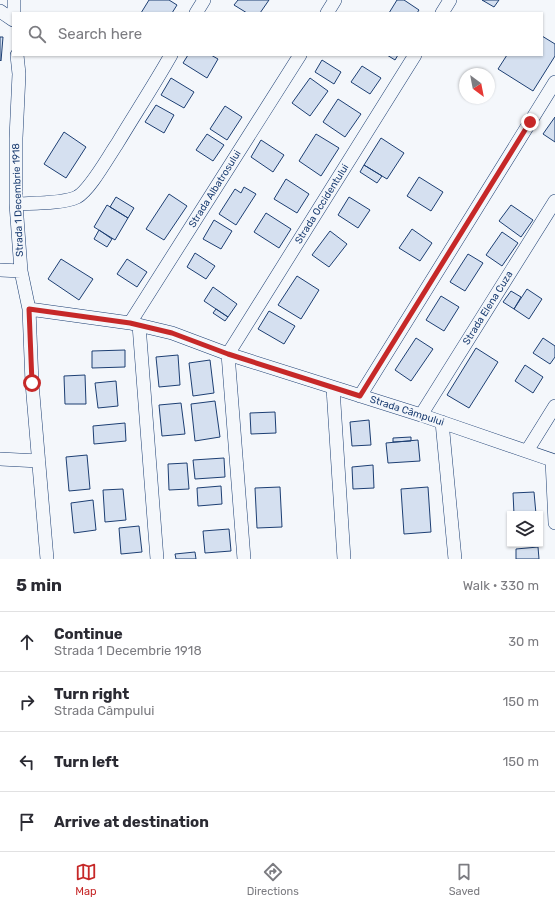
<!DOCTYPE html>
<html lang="en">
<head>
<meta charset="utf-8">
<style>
	:root { --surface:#fff; --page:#f2f2f3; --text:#2b2b33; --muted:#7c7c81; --line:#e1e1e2; --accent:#c62828 }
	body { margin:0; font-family:Rubik,sans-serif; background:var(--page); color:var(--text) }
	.controls { position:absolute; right:12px; bottom:12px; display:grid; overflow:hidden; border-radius:0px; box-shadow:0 1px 3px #0004 }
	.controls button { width:36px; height:36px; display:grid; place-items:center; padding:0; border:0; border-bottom:1px solid var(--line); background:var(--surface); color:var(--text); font:20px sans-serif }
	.compass { position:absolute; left:459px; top:68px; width:36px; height:36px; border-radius:50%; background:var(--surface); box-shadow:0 1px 3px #0004; rotate:148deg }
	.stop { position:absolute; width:12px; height:12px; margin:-9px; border:3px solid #c62828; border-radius:50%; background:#fff }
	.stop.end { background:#c62828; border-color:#fff; box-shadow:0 1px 4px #0008 }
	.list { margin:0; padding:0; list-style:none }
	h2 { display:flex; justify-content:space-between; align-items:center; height:52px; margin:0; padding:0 16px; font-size:17px }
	h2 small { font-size:13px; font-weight:400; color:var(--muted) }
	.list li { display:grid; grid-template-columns:26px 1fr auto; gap:12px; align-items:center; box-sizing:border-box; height:60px; padding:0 16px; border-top:1px solid var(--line) }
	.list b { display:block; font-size:15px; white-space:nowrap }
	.list p { margin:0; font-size:13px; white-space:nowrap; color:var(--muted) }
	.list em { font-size:13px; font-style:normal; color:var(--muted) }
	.icon { flex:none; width:22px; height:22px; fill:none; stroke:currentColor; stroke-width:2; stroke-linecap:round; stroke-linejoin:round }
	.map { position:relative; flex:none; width:555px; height:559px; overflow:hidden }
	.search { position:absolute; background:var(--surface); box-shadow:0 1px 3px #0004; left:12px; right:12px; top:12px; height:44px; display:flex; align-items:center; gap:10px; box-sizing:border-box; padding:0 14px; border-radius:0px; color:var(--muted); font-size:15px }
	.sheet { height:292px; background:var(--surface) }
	nav { display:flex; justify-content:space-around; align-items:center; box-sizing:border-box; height:56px; border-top:1px solid var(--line); background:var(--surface); font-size:11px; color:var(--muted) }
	nav a { display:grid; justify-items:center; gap:2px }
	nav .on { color:var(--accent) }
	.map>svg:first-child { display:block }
</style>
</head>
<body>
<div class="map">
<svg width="555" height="559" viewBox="0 0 555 559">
	<rect width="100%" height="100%" fill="#f4f7fb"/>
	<!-- building -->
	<path fill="#d5e0f0" stroke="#1d3f73" d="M 149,0 L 169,0 L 177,5 L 172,13 L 141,13 Z
		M 238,0 L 269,0 L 260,13 L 247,13 L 234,5 Z
		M 397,0 L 404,0 L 419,10 L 417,13 L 389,13 Z
		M 482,0 L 499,0 L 494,7 Z
		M 542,36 L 555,44 L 555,56 L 533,91 L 498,69 L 507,55 L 542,55 Z
		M 0,37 L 3,37 L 1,61 L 0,60 Z
		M 188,55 L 211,55 L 218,59 L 207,78 L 183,63 Z
		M 387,55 L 398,55 L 395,60 Z
		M 322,60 L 341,72 L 334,84 L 315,72 Z
		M 362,66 L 381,78 L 370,94 L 351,82 Z
		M 171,78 L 194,92 L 184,108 L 161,95 Z
		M 310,78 L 328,91 L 310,116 L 292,103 Z
		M 338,99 L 361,114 L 345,137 L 323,122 Z
		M 156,105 L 174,115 L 164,133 L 145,122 Z
		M 225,106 L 242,117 L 227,140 L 210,129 Z
		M 555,117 L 555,142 L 543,134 Z
		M 64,132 L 86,147 L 66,178 L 44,164 Z
		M 207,134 L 224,145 L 213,161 L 196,150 Z
		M 316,134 L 339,148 L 321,176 L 299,161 Z
		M 381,138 L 404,153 L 387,179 L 364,165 Z
		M 261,140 L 284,155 L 273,172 L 251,157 Z
		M 364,165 L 382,176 L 377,183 L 360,172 Z
		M 419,177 L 443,192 L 431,211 L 407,196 Z
		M 286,179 L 309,194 L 297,213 L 274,199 Z
		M 244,187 L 256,194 L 236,225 L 219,214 L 235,189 L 241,193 Z
		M 169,194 L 187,206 L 164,240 L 146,229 Z
		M 116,197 L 134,208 L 128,218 L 110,207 Z
		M 349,197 L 370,210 L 358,228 L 338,215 Z
		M 107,205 L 128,218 L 115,240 L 94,227 Z
		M 511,205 L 533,220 L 521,237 L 499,221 Z
		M 266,213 L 291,229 L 279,248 L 254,232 Z
		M 214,220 L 232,231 L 221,249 L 203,239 Z
		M 412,229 L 432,243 L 420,261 L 399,248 Z
		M 99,230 L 112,239 L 107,247 L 94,239 Z
		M 330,231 L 347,244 L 329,267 L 312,255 Z
		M 502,232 L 518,243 L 502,266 L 486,255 Z
		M 195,253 L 215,266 L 206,279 L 187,267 Z
		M 468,254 L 483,263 L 465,291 L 450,282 Z
		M 61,259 L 93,279 L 79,300 L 48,279 Z
		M 127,259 L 147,272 L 137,287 L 117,274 Z
		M 297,276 L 319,290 L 301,319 L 278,305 Z
		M 213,287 L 237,304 L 228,317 L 204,301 Z
		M 527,289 L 542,299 L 529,319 L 514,309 Z
		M 511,291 L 521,297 L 514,309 L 503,302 Z
		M 441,296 L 459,307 L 444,331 L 426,320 Z
		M 216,309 L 228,317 L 225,321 L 213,313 Z
		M 269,311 L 295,326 L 284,344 L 258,329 Z
		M 416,338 L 433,349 L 411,381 L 395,370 Z
		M 543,338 L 555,346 L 555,357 L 550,364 L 533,353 Z
		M 476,348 L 498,362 L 469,408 L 447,395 Z
		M 125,350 L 125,367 L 92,368 L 92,351 Z
		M 178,355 L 180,385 L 159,387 L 156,357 Z
		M 210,360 L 214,393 L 193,396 L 189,363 Z
		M 525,365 L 543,377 L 533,393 L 515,381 Z
		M 85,375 L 86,404 L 65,404 L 64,376 Z
		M 116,381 L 118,406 L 98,408 L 95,383 Z
		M 215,401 L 220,437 L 195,441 L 191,404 Z
		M 181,403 L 185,434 L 162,436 L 159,405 Z
		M 275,412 L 276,433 L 251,434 L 250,413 Z
		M 369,420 L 371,445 L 352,446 L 350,422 Z
		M 125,423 L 126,441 L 94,444 L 93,426 Z
		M 411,437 L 411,441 L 393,442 L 393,438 Z
		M 418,440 L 420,461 L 388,463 L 386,443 Z
		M 87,455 L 90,489 L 69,491 L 66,457 Z
		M 224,458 L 225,477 L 195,479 L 193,460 Z
		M 187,463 L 189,489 L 169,490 L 168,464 Z
		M 373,465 L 374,488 L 353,489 L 352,467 Z
		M 221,486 L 222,504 L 198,506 L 197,488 Z
		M 280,487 L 282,527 L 257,528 L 255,488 Z
		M 428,487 L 431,532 L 404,534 L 401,489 Z
		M 123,489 L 126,520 L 105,522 L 103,490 Z
		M 534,492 L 536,514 L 514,514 L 513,493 Z
		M 93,500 L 96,530 L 74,533 L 71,503 Z
		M 139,526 L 142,552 L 121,554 L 119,528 Z
		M 229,529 L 231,551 L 205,553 L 203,531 Z
		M 538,547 L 539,559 L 516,559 L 516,549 Z
		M 195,552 L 196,559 L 176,559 L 175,554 Z"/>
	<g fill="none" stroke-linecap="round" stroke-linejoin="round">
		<defs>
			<path id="minor" d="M 0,11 L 13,20
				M 14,13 L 14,0
				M 196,13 L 204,0
				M 327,13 L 335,0
				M 442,13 L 450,0
				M 17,55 L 19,74 L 16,138 L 16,204 L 21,271 L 29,309 L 32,383 L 47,559
				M 16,204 C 33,203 62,204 77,197 C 90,190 108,157 117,144 C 135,114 154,85 171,55
				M 0,270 L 21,271
				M 29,309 L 130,323 L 172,333 L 228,354 L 421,415 L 555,461
				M 130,323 L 300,55
				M 139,325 L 157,559
				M 333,388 L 344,559
				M 360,396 L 555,82
				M 421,415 L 555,201
				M 442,422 L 455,559
				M 527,451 L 555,406
				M 0,459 L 39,461
				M 552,460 L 555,523
				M 244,559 L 228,354 L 415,55"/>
		</defs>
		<!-- minor casing -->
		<use href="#minor" stroke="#1d3f73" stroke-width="14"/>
		<!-- minor -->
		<use href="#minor" stroke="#f4f7fb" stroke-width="13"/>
	</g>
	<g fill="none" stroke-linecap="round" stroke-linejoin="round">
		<!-- route -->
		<path stroke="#c62828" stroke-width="5" d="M 32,383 L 29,309 L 130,323 L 172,333 L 228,354 L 360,396 L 530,122"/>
	</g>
	<g text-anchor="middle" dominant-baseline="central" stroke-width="3" stroke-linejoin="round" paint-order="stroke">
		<!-- street labels -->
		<g font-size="10" fill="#1d3f73" stroke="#f4f7fb">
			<text transform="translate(215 189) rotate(-58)">Strada Albatrosului</text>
			<text transform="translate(18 200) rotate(-92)">Strada 1 Decembrie 1918</text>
			<text transform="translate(322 204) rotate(-58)">Strada Occidentului</text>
			<text transform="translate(488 308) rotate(-58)">Strada Elena Cuza</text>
			<text transform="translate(407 411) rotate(18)">Strada Câmpului</text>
		</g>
	</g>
</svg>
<div class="controls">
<button><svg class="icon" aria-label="layers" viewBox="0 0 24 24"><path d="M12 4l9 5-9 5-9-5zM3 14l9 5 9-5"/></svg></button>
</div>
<svg class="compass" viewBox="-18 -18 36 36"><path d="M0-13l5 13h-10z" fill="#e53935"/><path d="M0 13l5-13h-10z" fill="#7c7c81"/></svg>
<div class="stop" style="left:32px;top:383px"></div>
<div class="stop end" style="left:530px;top:122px"></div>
<div class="search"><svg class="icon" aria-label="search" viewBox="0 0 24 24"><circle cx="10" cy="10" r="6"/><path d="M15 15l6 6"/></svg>Search here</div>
</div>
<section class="sheet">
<h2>5 min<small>Walk · 330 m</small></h2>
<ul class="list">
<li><svg class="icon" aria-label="ahead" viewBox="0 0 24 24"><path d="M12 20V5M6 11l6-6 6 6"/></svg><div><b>Continue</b><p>Strada 1 Decembrie 1918</p></div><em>30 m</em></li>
<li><svg class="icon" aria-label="right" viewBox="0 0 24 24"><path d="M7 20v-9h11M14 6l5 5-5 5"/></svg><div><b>Turn right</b><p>Strada Câmpului</p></div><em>150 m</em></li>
<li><svg class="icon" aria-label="left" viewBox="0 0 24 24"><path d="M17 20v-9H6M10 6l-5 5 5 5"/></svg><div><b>Turn left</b></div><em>150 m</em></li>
<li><svg class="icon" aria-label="arrive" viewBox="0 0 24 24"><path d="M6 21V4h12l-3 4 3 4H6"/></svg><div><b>Arrive at destination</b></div></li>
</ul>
</section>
<nav>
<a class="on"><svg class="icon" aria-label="map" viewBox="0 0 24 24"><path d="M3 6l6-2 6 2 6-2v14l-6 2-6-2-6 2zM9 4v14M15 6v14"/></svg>Map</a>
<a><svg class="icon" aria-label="directions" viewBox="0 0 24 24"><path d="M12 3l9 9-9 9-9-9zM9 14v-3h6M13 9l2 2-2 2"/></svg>Directions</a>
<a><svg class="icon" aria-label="saved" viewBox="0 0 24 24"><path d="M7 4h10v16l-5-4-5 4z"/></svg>Saved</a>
</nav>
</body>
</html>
